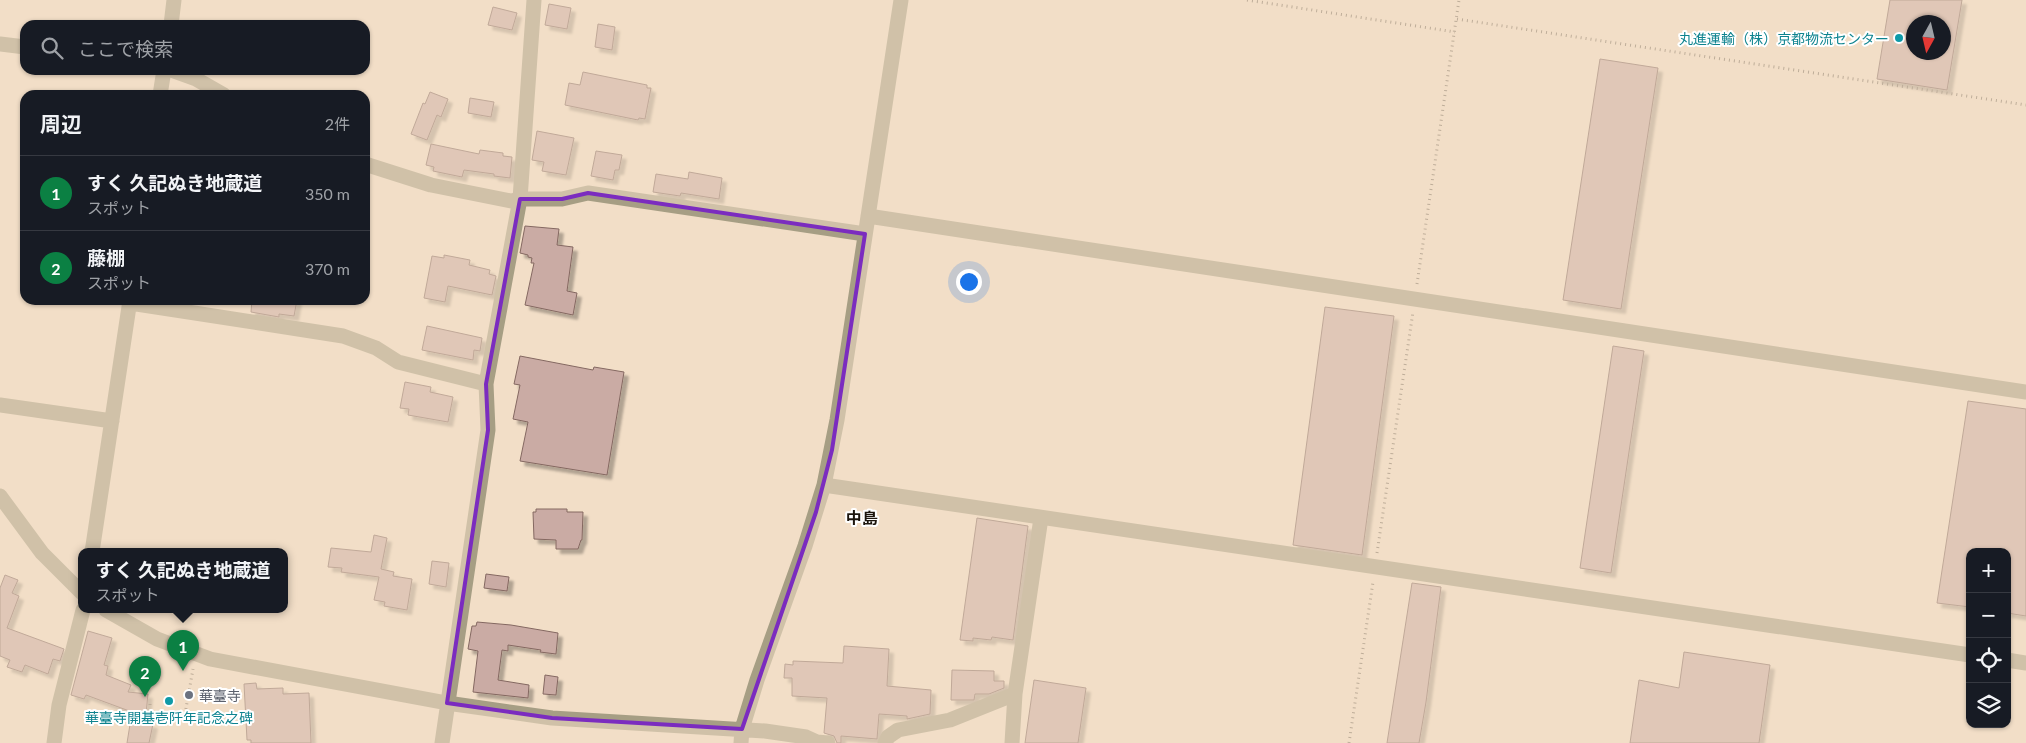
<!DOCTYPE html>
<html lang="ja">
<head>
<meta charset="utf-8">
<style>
	:root { --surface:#171b24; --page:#20242c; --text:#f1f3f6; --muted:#9ea1a6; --line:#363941; --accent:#0b8043 }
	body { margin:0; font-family:Lato,"Noto Sans JP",sans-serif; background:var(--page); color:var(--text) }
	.controls { position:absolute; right:15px; bottom:15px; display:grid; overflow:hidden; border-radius:10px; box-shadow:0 1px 4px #0004 }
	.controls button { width:45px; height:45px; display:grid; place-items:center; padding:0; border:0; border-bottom:1px solid var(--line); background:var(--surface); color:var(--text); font:25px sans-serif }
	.compass { position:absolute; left:1906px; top:15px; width:45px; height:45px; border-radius:50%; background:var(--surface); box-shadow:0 1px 4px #0004; rotate:188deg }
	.you { position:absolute; left:968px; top:281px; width:18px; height:18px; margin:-12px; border:4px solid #fff; border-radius:50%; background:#1a73e8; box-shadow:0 0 0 8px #1a73e833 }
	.badge { display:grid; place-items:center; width:32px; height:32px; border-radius:50%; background:var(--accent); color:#fff; font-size:16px; font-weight:700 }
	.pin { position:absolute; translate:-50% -41px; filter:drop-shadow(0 1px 2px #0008) }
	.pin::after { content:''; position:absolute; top:26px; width:18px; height:15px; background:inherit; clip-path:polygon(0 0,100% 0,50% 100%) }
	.popup { position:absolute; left:78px; top:548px; width:210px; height:65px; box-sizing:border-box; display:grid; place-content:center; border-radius:10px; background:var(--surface); filter:drop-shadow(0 1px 4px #0005); font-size:16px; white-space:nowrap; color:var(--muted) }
	.popup b { font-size:19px; color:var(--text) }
	.popup::after { content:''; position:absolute; left:50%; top:100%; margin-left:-10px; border:10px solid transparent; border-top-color:var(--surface) }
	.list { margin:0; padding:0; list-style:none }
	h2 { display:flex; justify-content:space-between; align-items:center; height:65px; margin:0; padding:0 20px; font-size:21px }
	h2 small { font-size:16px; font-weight:400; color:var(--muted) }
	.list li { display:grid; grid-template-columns:32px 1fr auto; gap:15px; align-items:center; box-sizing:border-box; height:75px; padding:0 20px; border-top:1px solid var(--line) }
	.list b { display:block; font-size:19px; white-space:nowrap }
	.list p { margin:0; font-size:16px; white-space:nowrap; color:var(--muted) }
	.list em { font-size:16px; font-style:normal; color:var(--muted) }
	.icon { flex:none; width:28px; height:28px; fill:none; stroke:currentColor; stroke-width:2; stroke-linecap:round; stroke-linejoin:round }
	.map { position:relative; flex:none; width:2026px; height:743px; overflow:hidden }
	.search { position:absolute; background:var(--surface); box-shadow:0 1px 4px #0004; left:20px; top:20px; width:350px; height:55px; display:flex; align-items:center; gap:12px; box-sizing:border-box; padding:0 18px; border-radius:15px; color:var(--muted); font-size:19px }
	.panel { position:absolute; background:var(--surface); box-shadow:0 1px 4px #0004; left:20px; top:90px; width:350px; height:215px; border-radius:15px }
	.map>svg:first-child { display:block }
</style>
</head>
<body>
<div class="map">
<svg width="2026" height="743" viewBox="0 0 2026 743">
	<defs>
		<filter id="shadow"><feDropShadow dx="4.5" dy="4.5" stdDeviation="1" flood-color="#0004"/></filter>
	</defs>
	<rect width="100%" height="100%" fill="#f2dec7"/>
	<!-- building -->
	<path fill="#caaba4" stroke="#846861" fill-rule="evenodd" filter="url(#shadow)" d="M 1890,0 L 1962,0 L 1947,90 L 1877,79 ZM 1914,22 L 1944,22 L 1944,52 L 1914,52 Z
		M 549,4 L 571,8 L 567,29 L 545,25 Z
		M 493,7 L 517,13 L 512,30 L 488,25 Z
		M 598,24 L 615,27 L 612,50 L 595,47 Z
		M 1600,59 L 1658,68 L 1621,309 L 1563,300 Z
		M 583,72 L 647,85 L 647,88 L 651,88 L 645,119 L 639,118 L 638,120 L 565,105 L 569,83 L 580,85 Z
		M 430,92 L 448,99 L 441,117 L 437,115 L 427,140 L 411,134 L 423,103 L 425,104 Z
		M 470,98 L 494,102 L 491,117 L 468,113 Z
		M 537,131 L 574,138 L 566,175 L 542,171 L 544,162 L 532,160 Z
		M 431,144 L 479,154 L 480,150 L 503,153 L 503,156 L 512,157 L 510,178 L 494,176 L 494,174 L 464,170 L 462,177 L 433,171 L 434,167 L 426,165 Z
		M 596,151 L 622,155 L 619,170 L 615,170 L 613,180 L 591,176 Z
		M 689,172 L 722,178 L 719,199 L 681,193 L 680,196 L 653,192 L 656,174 L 688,179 Z
		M 525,226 L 559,229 L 557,245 L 573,247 L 567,291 L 577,293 L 573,315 L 525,305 L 534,263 L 531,263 L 532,258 L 528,257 L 528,255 L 520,253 Z
		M 444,255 L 470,260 L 469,265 L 490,270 L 489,274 L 496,276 L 492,295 L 448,286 L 445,302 L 424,298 L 432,256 L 444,258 Z
		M 252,300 L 297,300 L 294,316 L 279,314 L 279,317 L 251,312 Z
		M 1325,307 L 1394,316 L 1362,555 L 1293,545 Z
		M 427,326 L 482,338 L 480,351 L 474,350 L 473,360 L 422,350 Z
		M 1613,346 L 1644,351 L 1611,573 L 1580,568 Z
		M 520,356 L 593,370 L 594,367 L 624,372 L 607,475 L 520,461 L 528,422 L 513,419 L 520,385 L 514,384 Z
		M 405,382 L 431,387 L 430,392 L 453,397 L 448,422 L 408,415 L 409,409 L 400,408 Z
		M 1968,401 L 2026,409 L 2026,616 L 2007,613 L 2007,552 L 1970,552 L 1970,607 L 1937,603 Z
		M 536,509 L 567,509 L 567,512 L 583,512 L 582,540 L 581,540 L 578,549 L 556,549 L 556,540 L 534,539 L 533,512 L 536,512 Z
		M 977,518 L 1028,526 L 1013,640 L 992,637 L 991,640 L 973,638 L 973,641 L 960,640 Z
		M 374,535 L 387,538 L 381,569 L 394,572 L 393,576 L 412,579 L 407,610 L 384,606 L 385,602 L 374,600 L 379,577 L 341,572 L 342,568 L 328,567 L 331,548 L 371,552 Z
		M 432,561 L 449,563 L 446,587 L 429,584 Z
		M 486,574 L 509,577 L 507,591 L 484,588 Z
		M 5,575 L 18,580 L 12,593 L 19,596 L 7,628 L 64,649 L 60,661 L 53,659 L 48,674 L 25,665 L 22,672 L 7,667 L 10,660 L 0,656 L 0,588 Z
		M 1412,583 L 1441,587 L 1426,702 L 1419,743 L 1387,743 Z
		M 477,622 L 511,625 L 558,633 L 556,654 L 540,652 L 541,650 L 508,645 L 508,651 L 502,650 L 498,680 L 529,685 L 528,698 L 473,692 L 478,651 L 468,649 L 472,626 L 476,626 Z
		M 88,631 L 112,638 L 104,665 L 108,666 L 106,675 L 131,685 L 128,692 L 148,694 L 145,723 L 153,724 L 149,743 L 127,743 L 132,712 L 86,695 L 84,699 L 71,695 Z
		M 844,646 L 889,649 L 887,686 L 931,690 L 930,714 L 907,719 L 907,716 L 879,714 L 877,739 L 841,736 L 841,743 L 837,743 L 834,736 L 824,733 L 827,698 L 792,696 L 792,678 L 784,678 L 785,664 L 793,665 L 793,661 L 843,663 Z
		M 1684,652 L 1770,665 L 1759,743 L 1630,743 L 1639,680 L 1679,688 Z
		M 952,670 L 994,671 L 994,681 L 1004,681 L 1004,688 L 989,694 L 975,694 L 974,700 L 951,700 Z
		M 545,675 L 558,677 L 556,695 L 543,694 Z
		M 1034,680 L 1086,688 L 1078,743 L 1025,743 Z
		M 256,683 L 257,689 L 283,688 L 283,694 L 309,693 L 311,743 L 251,743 L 251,740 L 247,740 L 244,684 Z"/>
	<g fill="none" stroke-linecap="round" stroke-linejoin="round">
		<!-- path -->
		<path stroke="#7f7263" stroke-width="3" stroke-dasharray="1 4" stroke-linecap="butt" d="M 1247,0 L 1455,32
			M 1457,19 L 2026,105
			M 1417,284 L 1459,0
			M 1377,553 L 1413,312
			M 150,705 L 150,701
			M 185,714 L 193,669
			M 1349,743 L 1373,582"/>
		<!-- minor -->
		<path stroke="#a69e84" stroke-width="15" d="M 171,25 L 174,0
			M 0,44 L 25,47
			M 171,70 L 196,79 L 224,95
			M 160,95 L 164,70
			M 365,164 L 431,185 L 511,201 L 520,199 L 562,199 L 588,193 L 865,234
			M 868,216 L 2026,392
			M 130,303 L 343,336 L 376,348 L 398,362 L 486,384
			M 0,405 L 112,421
			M 824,485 L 1970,655
			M 0,496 L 42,553 L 82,593
			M 92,552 L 130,300
			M 106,610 L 157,639 L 210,659 L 447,703 L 552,718 L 765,731 L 806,737 L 817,742 L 828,743
			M 2007,660 L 2026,663
			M 1015,694 L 1041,518
			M 54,743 L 59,705 L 83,610
			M 442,743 L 488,430 L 486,384 L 520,199 L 534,0
			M 741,743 L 742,729 L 757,680 L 805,546 L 824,485 L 837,420 L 901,0
			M 885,743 L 888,737 L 898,730 L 950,720 L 1015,694 L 1012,743"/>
	</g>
	<!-- marked area -->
	<path d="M0 0H2026V743H0ZM 588,193 L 865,234 L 832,450 L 816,512 L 742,729 L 552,718 L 447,703 L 488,430 L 486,384 L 520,199 L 562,199 Z" fill="#f2dec7" fill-opacity=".55" fill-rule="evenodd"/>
	<path fill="none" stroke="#7b2cbf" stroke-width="4" stroke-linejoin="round" d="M 588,193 L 865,234 L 832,450 L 816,512 L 742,729 L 552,718 L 447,703 L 488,430 L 486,384 L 520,199 L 562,199 Z"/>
	<!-- markers -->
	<g fill="#0f9aa8" stroke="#fff" stroke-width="2">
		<circle cx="1899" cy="38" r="5"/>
		<circle cx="169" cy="701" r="5"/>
	</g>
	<circle fill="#6b7280" stroke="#fff" stroke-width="2" cx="189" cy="695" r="5"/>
	<g text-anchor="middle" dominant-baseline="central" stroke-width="4" stroke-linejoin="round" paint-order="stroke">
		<!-- culture labels -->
		<g font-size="14" fill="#0d838f" stroke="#fff" text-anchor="end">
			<text x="1889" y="38">丸進運輸（株）京都物流センター</text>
			<text x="169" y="717" text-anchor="middle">華臺寺開基壱阡年記念之碑</text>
		</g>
		<!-- worship labels -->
		<g font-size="14" fill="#5b616d" stroke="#fff" text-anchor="start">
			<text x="199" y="695">華臺寺</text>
		</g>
		<!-- quarter labels -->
		<g font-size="16" font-weight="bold" fill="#1c150d" stroke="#fff">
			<text x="862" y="517">中島</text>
		</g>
	</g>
</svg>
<div class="controls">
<button>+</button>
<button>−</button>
<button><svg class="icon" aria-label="locate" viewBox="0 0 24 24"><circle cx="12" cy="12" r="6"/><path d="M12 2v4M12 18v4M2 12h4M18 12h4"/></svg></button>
<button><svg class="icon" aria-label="layers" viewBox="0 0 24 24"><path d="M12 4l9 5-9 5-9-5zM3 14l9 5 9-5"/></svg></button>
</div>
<svg class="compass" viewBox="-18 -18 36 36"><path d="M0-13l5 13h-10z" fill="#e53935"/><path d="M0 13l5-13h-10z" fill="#9ea1a6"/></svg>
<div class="you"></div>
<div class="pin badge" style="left:183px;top:671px">1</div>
<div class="popup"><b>すく 久記ぬき地蔵道</b>スポット</div>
<div class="pin badge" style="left:145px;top:697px">2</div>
<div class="search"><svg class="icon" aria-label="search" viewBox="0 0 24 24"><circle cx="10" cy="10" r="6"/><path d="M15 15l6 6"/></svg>ここで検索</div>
<section class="panel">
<h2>周辺<small>2件</small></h2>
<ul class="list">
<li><span class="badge">1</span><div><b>すく 久記ぬき地蔵道</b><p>スポット</p></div><em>350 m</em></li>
<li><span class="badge">2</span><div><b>藤棚</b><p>スポット</p></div><em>370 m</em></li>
</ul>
</section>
</div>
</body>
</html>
